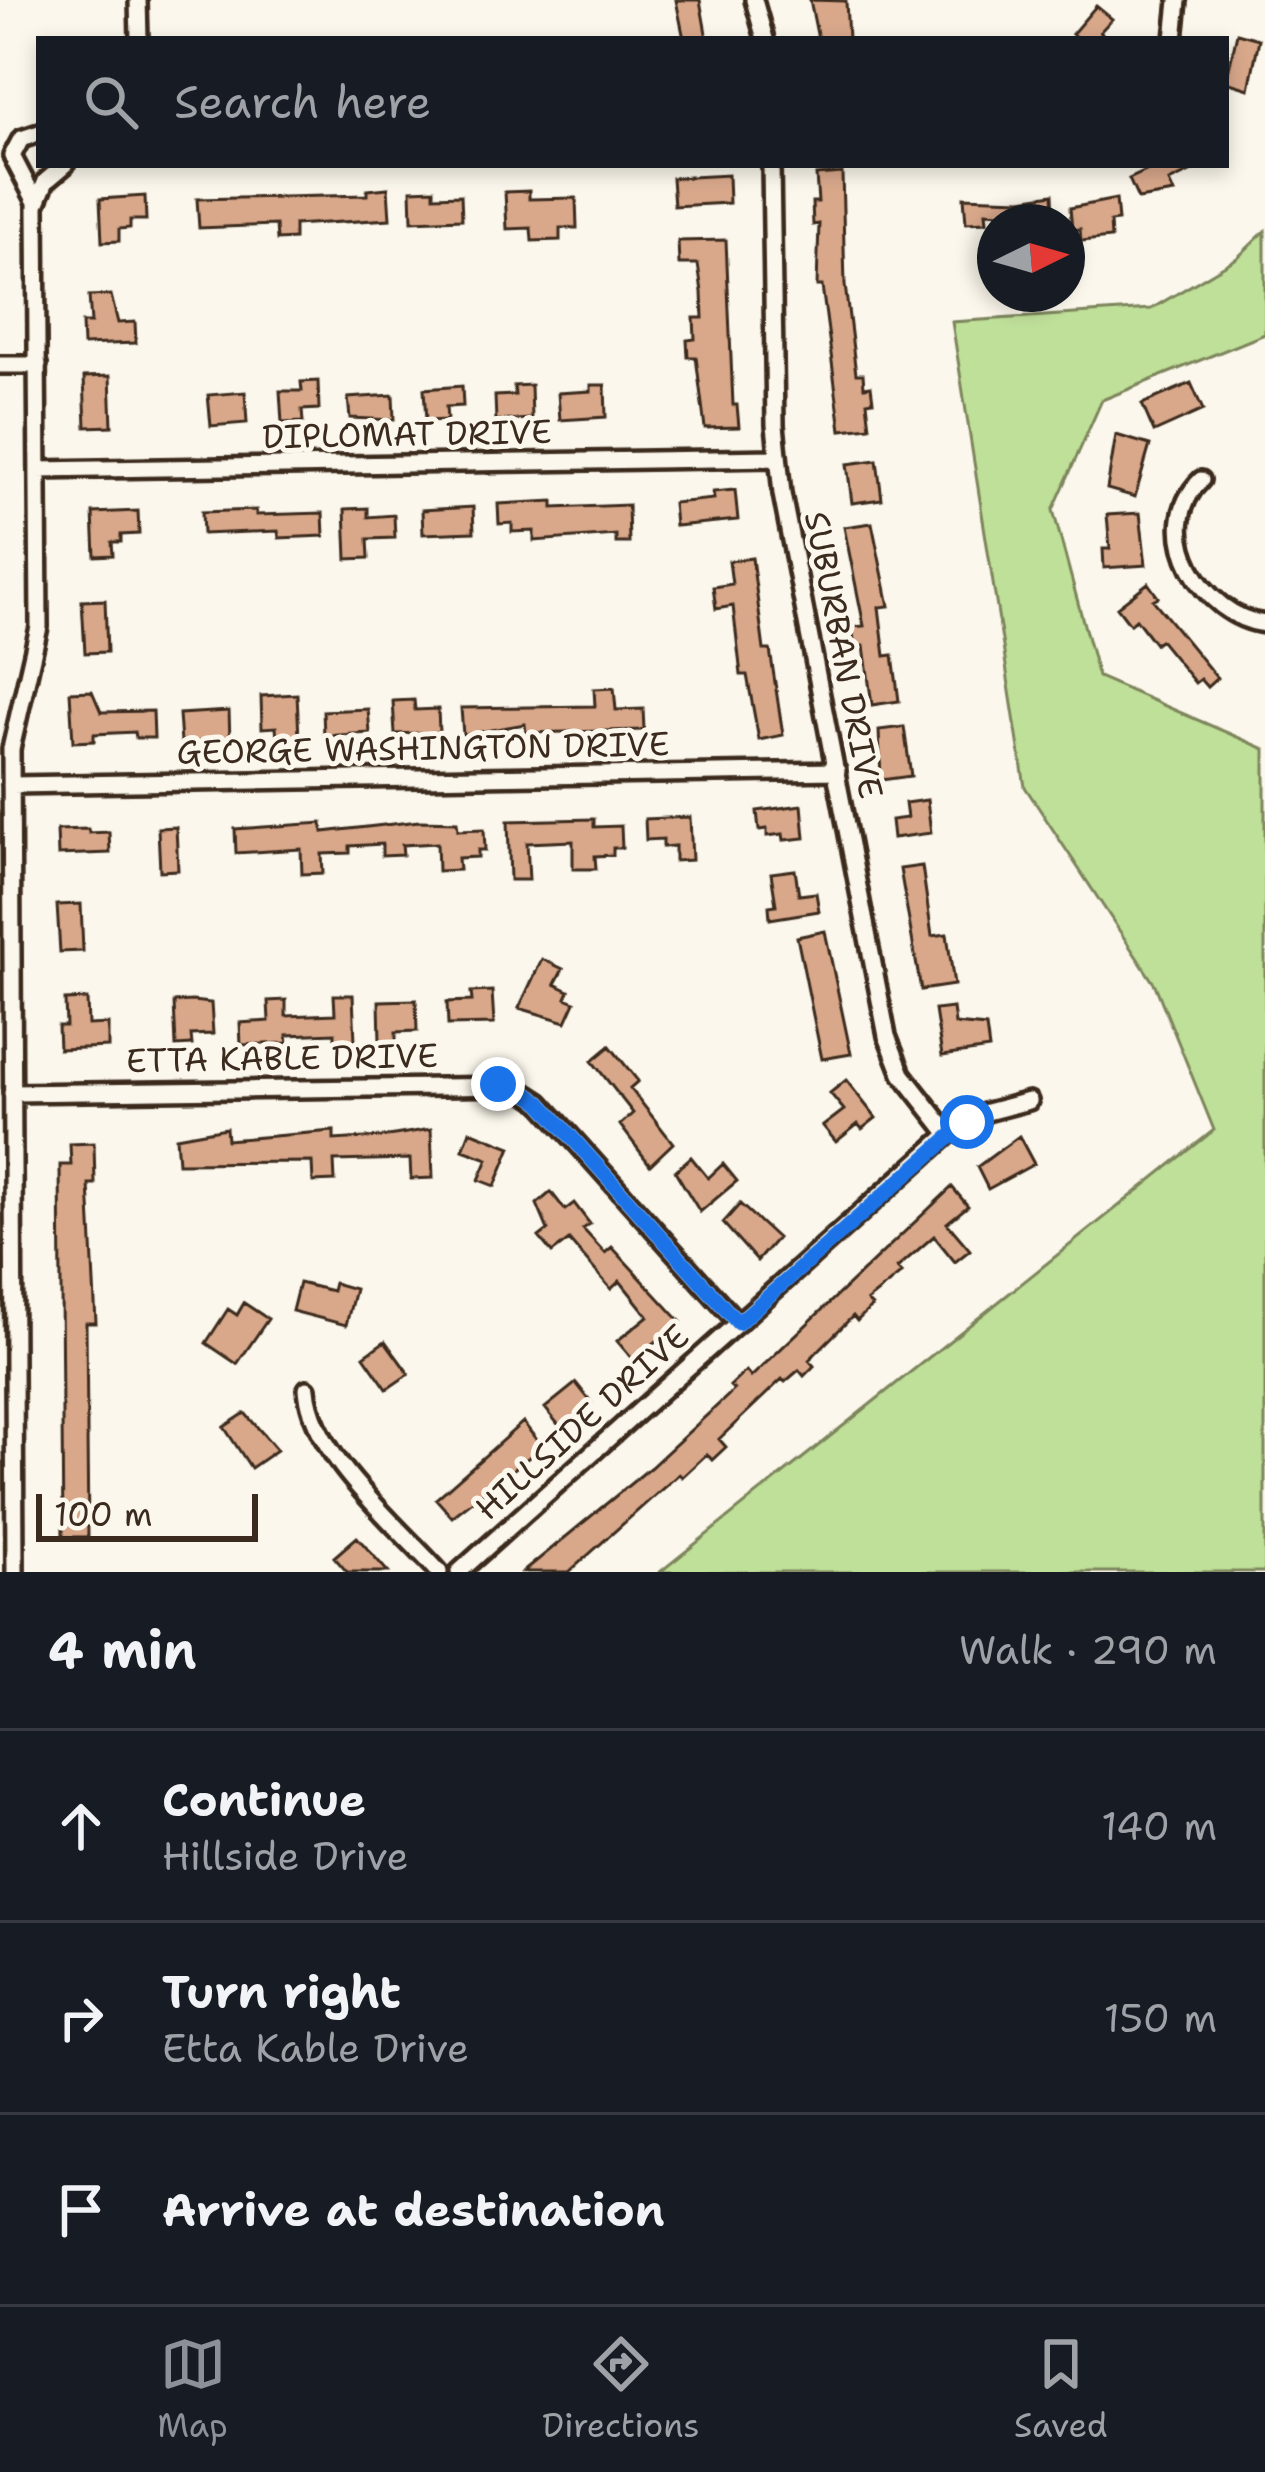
<!DOCTYPE html>
<html lang="en">
<head>
<meta charset="utf-8">
<style>
	:root { --surface:#171b24; --page:#20242c; --text:#f1f3f6; --muted:#9ea1a6; --line:#363941; --accent:#8c9099 }
	body { margin:0; font-family:"Shantell Sans",sans-serif; background:var(--page); color:var(--text) }
	.compass { position:absolute; left:977px; top:204px; width:108px; height:108px; border-radius:50%; background:var(--surface); box-shadow:0 6px 18px #0003; rotate:85deg }
	.scale { position:absolute; left:36px; bottom:30px; width:222px; box-sizing:border-box; padding-left:12px; border:6px solid #3b2a1e; border-top:0; font-size:33px; line-height:42px; white-space:nowrap; color:#3b2a1e; -webkit-text-stroke:9px #fbf7ec; paint-order:stroke }
	.stop { position:absolute; width:36px; height:36px; margin:-27px; border:9px solid #1a73e8; border-radius:50%; background:#fff }
	.stop.end { background:#1a73e8; border-color:#fff; box-shadow:0 3px 12px #0008 }
	.list { margin:0; padding:0; list-style:none }
	h2 { display:flex; justify-content:space-between; align-items:center; height:156px; margin:0; padding:0 48px; font-size:51px }
	h2 small { font-size:39px; font-weight:400; color:var(--muted) }
	.list li { display:grid; grid-template-columns:78px 1fr auto; gap:36px; align-items:center; box-sizing:border-box; height:192px; padding:0 48px; border-top:3px solid var(--line) }
	.list b { display:block; font-size:45px; white-space:nowrap }
	.list p { margin:0; font-size:39px; white-space:nowrap; color:var(--muted) }
	.list em { font-size:39px; font-style:normal; color:var(--muted) }
	.icon { flex:none; width:66px; height:66px; fill:none; stroke:currentColor; stroke-width:2; stroke-linecap:round; stroke-linejoin:round }
	.map { position:relative; flex:none; width:1265px; height:1572px; overflow:hidden }
	.search { position:absolute; background:var(--surface); box-shadow:0 6px 18px #0003; left:36px; right:36px; top:36px; height:132px; display:flex; align-items:center; gap:30px; box-sizing:border-box; padding:0 42px; border-radius:0px; color:var(--muted); font-size:45px }
	.sheet { height:732px; background:var(--surface) }
	nav { display:flex; justify-content:space-around; align-items:center; box-sizing:border-box; height:168px; border-top:3px solid var(--line); background:var(--surface); font-size:33px; color:var(--muted) }
	nav a { display:grid; justify-items:center; gap:6px }
	nav .on { color:var(--accent) }
	.map>svg:first-child { display:block }
</style>
</head>
<body>
<div class="map">
<svg width="1265" height="1572" viewBox="0 0 1265 1572">
	<rect width="100%" height="100%" fill="#fbf7ec"/>
	<filter id="ink" filterUnits="userSpaceOnUse"><feTurbulence type="fractalNoise" baseFrequency=".00833" numOctaves="2"/><feDisplacementMap in="SourceGraphic" scale="24" xChannelSelector="R" yChannelSelector="G"/><feConvolveMatrix kernelMatrix="1 2 1 2 8 2 1 2 1" color-interpolation-filters="sRGB"/></filter>
	<g filter="url(#ink)">
		<!-- green -->
		<path fill="#bfe099" stroke="#7d855c" stroke-width="3" d="M 1265,231 L 1265,334 L 1102,400 L 1053,510 L 1098,677 L 1265,749 L 1265,1572 L 660,1572 L 1214,1130 L 1155,985 L 1025,787 L 952,322 L 1151,309 L 1237,258 Z"/>
		<!-- building -->
		<path fill="#d9a88b" stroke="#3b2a1e" stroke-width="3" d="M 676,0 L 700,0 L 707,39 L 684,39 Z
			M 810,0 L 846,1 L 848,39 L 818,39 Z
			M 1096,6 L 1112,19 L 1100,32 L 1109,39 L 1078,39 L 1072,34 Z
			M 1237,33 L 1259,39 L 1249,89 L 1226,82 Z
			M 1159,165 L 1205,165 L 1169,182 L 1174,193 L 1138,199 L 1129,179 Z
			M 842,173 L 845,285 L 856,374 L 863,374 L 864,387 L 871,386 L 873,401 L 867,402 L 870,427 L 841,430 L 822,286 L 817,286 L 819,224 L 813,225 L 812,202 L 818,202 L 816,175 Z
			M 728,175 L 729,203 L 674,206 L 672,178 Z
			M 388,188 L 390,219 L 294,225 L 294,239 L 277,240 L 276,225 L 199,228 L 197,199 L 367,195 L 367,190 Z
			M 434,189 L 434,196 L 461,195 L 462,219 L 412,221 L 411,190 Z
			M 529,191 L 529,199 L 576,198 L 577,228 L 560,228 L 560,240 L 532,241 L 531,228 L 507,229 L 505,192 Z
			M 1053,194 L 1054,216 L 986,212 L 987,222 L 966,223 L 964,197 L 1021,199 Z
			M 145,196 L 146,220 L 130,220 L 130,228 L 119,229 L 119,241 L 102,242 L 100,199 Z
			M 1116,199 L 1118,221 L 1110,222 L 1111,238 L 1081,241 L 1080,229 L 1072,230 L 1070,208 Z
			M 726,240 L 733,405 L 737,405 L 739,427 L 705,428 L 696,357 L 688,357 L 687,340 L 695,339 L 694,318 L 703,318 L 702,292 L 698,264 L 679,264 L 678,241 Z
			M 111,295 L 118,323 L 135,322 L 136,343 L 83,345 L 82,323 L 91,323 L 89,296 Z
			M 110,376 L 112,426 L 86,427 L 84,377 Z
			M 318,381 L 319,409 L 302,410 L 303,422 L 282,423 L 280,391 L 302,391 L 301,382 Z
			M 1191,383 L 1203,410 L 1154,432 L 1142,404 Z
			M 531,385 L 532,419 L 496,421 L 495,396 L 515,395 L 514,386 Z
			M 591,385 L 605,385 L 606,417 L 560,420 L 558,393 L 591,391 Z
			M 462,386 L 463,406 L 446,407 L 447,420 L 426,421 L 424,389 Z
			M 245,392 L 247,423 L 211,426 L 208,395 Z
			M 393,395 L 394,420 L 350,418 L 348,398 Z
			M 1116,435 L 1150,445 L 1135,497 L 1107,489 Z
			M 877,460 L 882,499 L 852,503 L 847,464 Z
			M 735,490 L 738,520 L 675,526 L 673,503 L 714,499 L 713,492 Z
			M 553,501 L 553,508 L 628,505 L 629,543 L 616,543 L 616,535 L 534,541 L 534,531 L 512,532 L 512,523 L 499,524 L 498,504 Z
			M 473,507 L 474,532 L 423,534 L 422,510 Z
			M 368,508 L 368,517 L 394,515 L 395,538 L 368,539 L 369,558 L 347,559 L 345,509 Z
			M 256,510 L 256,515 L 323,513 L 324,536 L 279,538 L 278,531 L 203,534 L 202,512 Z
			M 138,511 L 139,534 L 121,535 L 121,542 L 112,542 L 113,555 L 95,556 L 93,513 Z
			M 1140,513 L 1146,565 L 1104,568 L 1103,549 L 1110,549 L 1107,515 Z
			M 872,523 L 889,606 L 879,607 L 885,656 L 893,655 L 899,701 L 872,705 L 864,646 L 855,647 L 852,627 L 864,626 L 844,527 Z
			M 752,558 L 764,650 L 770,650 L 783,735 L 759,740 L 747,675 L 741,675 L 733,606 L 716,609 L 713,587 L 732,584 L 729,561 Z
			M 1148,583 L 1158,597 L 1153,600 L 1217,678 L 1207,687 L 1200,679 L 1195,683 L 1160,640 L 1155,644 L 1136,619 L 1130,624 L 1117,607 Z
			M 105,600 L 107,652 L 85,653 L 82,601 Z
			M 614,688 L 616,710 L 643,709 L 644,730 L 526,733 L 525,724 L 463,735 L 461,708 L 595,706 L 594,689 Z
			M 92,691 L 101,712 L 153,711 L 154,738 L 136,738 L 135,732 L 94,734 L 94,741 L 73,742 L 70,692 Z
			M 297,694 L 299,738 L 277,739 L 276,727 L 262,728 L 261,696 Z
			M 414,700 L 415,710 L 438,709 L 439,732 L 395,734 L 393,701 Z
			M 368,709 L 370,733 L 324,736 L 323,711 Z
			M 229,711 L 230,740 L 181,743 L 179,714 Z
			M 904,727 L 911,776 L 881,780 L 879,730 Z
			M 927,800 L 931,833 L 893,838 L 891,820 L 907,818 L 905,803 Z
			M 802,805 L 805,838 L 784,840 L 783,834 L 767,836 L 767,829 L 759,830 L 757,811 Z
			M 690,817 L 692,860 L 675,861 L 675,846 L 663,847 L 663,839 L 646,840 L 645,819 Z
			M 594,819 L 594,827 L 621,826 L 622,848 L 613,848 L 613,855 L 595,856 L 596,869 L 573,869 L 573,841 L 527,843 L 529,880 L 510,880 L 508,821 Z
			M 419,821 L 457,822 L 458,830 L 484,829 L 485,850 L 478,850 L 478,857 L 458,858 L 459,870 L 438,871 L 437,843 L 402,845 L 403,855 L 382,856 L 382,844 L 350,846 L 350,853 L 322,854 L 323,873 L 302,874 L 301,849 L 236,853 L 235,829 L 322,823 L 323,832 Z
			M 176,827 L 178,870 L 160,871 L 158,828 Z
			M 88,829 L 89,833 L 109,832 L 110,853 L 58,855 L 57,830 Z
			M 922,866 L 932,936 L 947,934 L 954,985 L 921,990 L 900,869 Z
			M 795,870 L 799,895 L 816,893 L 819,911 L 770,919 L 769,906 L 776,905 L 771,873 Z
			M 81,904 L 83,951 L 60,952 L 57,905 Z
			M 825,931 L 851,1054 L 822,1059 L 797,937 Z
			M 542,959 L 563,969 L 555,984 L 569,991 L 566,998 L 575,1002 L 566,1022 L 519,1008 Z
			M 492,991 L 494,1024 L 448,1025 L 447,1002 L 472,1001 L 471,992 Z
			M 334,995 L 353,995 L 355,1041 L 335,1042 L 335,1033 L 287,1035 L 288,1043 L 241,1045 L 240,1023 L 269,1021 L 268,1001 L 286,1000 L 286,1016 L 335,1014 Z
			M 87,999 L 88,1025 L 108,1024 L 108,1047 L 59,1049 L 58,1026 L 66,1026 L 65,1000 Z
			M 416,1000 L 417,1031 L 396,1032 L 396,1041 L 380,1042 L 379,1001 Z
			M 192,1001 L 211,1003 L 213,1034 L 191,1035 L 192,1045 L 176,1046 L 174,1002 Z
			M 953,1008 L 955,1024 L 986,1027 L 989,1049 L 942,1056 L 935,1010 Z
			M 610,1046 L 638,1081 L 630,1088 L 673,1143 L 650,1165 L 620,1125 L 633,1113 L 592,1061 Z
			M 846,1080 L 876,1118 L 862,1129 L 858,1124 L 836,1142 L 823,1126 L 844,1110 L 830,1093 Z
			M 226,1128 L 227,1140 L 334,1131 L 334,1140 L 382,1137 L 431,1129 L 433,1178 L 411,1179 L 410,1159 L 334,1161 L 335,1181 L 313,1182 L 312,1162 L 178,1163 L 176,1137 Z
			M 470,1131 L 511,1147 L 495,1186 L 479,1180 L 488,1159 L 463,1150 Z
			M 1019,1136 L 1034,1164 L 988,1189 L 977,1167 Z
			M 94,1143 L 95,1184 L 89,1184 L 96,1323 L 86,1323 L 88,1537 L 63,1537 L 60,1165 L 71,1165 L 70,1144 Z
			M 691,1157 L 708,1178 L 723,1164 L 737,1181 L 700,1212 L 675,1171 Z
			M 952,1187 L 968,1206 L 947,1223 L 970,1250 L 955,1262 L 934,1236 L 897,1268 L 902,1273 L 867,1301 L 872,1306 L 857,1321 L 853,1316 L 809,1360 L 814,1366 L 804,1376 L 799,1370 L 785,1382 L 782,1379 L 719,1439 L 726,1447 L 712,1460 L 707,1454 L 682,1477 L 679,1474 L 569,1572 L 523,1572 L 651,1467 L 734,1390 L 730,1386 L 746,1371 L 751,1377 Z
			M 551,1192 L 565,1210 L 574,1203 L 590,1224 L 583,1229 L 605,1253 L 612,1247 L 681,1322 L 633,1360 L 617,1341 L 648,1316 L 620,1281 L 611,1289 L 569,1240 L 552,1253 L 539,1237 L 548,1230 L 537,1204 Z
			M 740,1204 L 777,1238 L 757,1261 L 723,1223 Z
			M 299,1283 L 332,1291 L 334,1283 L 355,1289 L 346,1325 L 292,1311 Z
			M 244,1303 L 268,1319 L 237,1364 L 206,1343 L 228,1309 L 237,1315 Z
			M 385,1341 L 409,1374 L 387,1389 L 364,1356 Z
			M 576,1383 L 592,1403 L 561,1428 L 545,1408 Z
			M 245,1413 L 277,1450 L 251,1468 L 224,1427 Z
			M 523,1422 L 542,1447 L 452,1517 L 436,1499 Z
			M 357,1537 L 388,1572 L 347,1572 L 334,1557 Z"/>
		<g fill="none" stroke-linecap="round" stroke-linejoin="round">
			<defs>
				<path id="street" d="M 138,0 L 139,39
					M 754,0 L 765,39
					M 1174,39 L 1178,1
					M 771,165 L 775,425 L 782,494 L 887,1036 L 902,1074 L 949,1134
					M 36,202 L 12,156 L 21,139 L 39,133
					M 0,365 L 38,365
					M 38,470 L 776,458
					M 1201,480 C 1149,531 1204,617 1265,624
					M 11,785 L 837,771
					M 12,1093 L 515,1086 L 540,1102 L 738,1323
					M 307,1389 C 312,1455 395,1523 439,1572
					M 15,1572 L 11,749 L 39,627 L 36,205 L 46,181 L 65,165
					M 459,1572 L 949,1134 L 987,1112 L 1029,1101"/>
			</defs>
			<!-- street casing -->
			<use href="#street" stroke="#3b2a1e" stroke-width="24"/>
			<!-- street -->
			<use href="#street" stroke="#fbf7ec" stroke-width="15"/>
		</g>
	</g>
	<g fill="none" stroke-linecap="round" stroke-linejoin="round" filter="url(#ink)">
		<!-- route -->
		<path stroke="#1a73e8" stroke-width="15" d="M 498,1084 L 515,1086 L 540,1102 L 738,1323 L 967,1122"/>
	</g>
	<g text-anchor="middle" dominant-baseline="central" stroke-width="10" stroke-linejoin="round" paint-order="stroke">
		<!-- street labels -->
		<g font-size="33" fill="#3b2a1e" stroke="#fbf7ec">
			<text transform="translate(407 434) rotate(-1)">DIPLOMAT DRIVE</text>
			<text transform="translate(844 655) rotate(79)">SUBURBAN DRIVE</text>
			<text transform="translate(423 748) rotate(-1)">GEORGE WASHINGTON DRIVE</text>
			<text transform="translate(282 1058) rotate(-1)">ETTA KABLE DRIVE</text>
			<text transform="translate(582 1422) rotate(-42)">HILLSIDE DRIVE</text>
		</g>
	</g>
</svg>
<svg class="compass" viewBox="-18 -18 36 36"><path d="M0-13l5 13h-10z" fill="#e53935"/><path d="M0 13l5-13h-10z" fill="#9ea1a6"/></svg>
<div class="scale">100 m</div>
<div class="stop" style="left:967px;top:1122px"></div>
<div class="stop end" style="left:498px;top:1084px"></div>
<div class="search"><svg class="icon" aria-label="search" viewBox="0 0 24 24"><circle cx="10" cy="10" r="6"/><path d="M15 15l6 6"/></svg>Search here</div>
</div>
<section class="sheet">
<h2>4 min<small>Walk · 290 m</small></h2>
<ul class="list">
<li><svg class="icon" aria-label="ahead" viewBox="0 0 24 24"><path d="M12 20V5M6 11l6-6 6 6"/></svg><div><b>Continue</b><p>Hillside Drive</p></div><em>140 m</em></li>
<li><svg class="icon" aria-label="right" viewBox="0 0 24 24"><path d="M7 20v-9h11M14 6l5 5-5 5"/></svg><div><b>Turn right</b><p>Etta Kable Drive</p></div><em>150 m</em></li>
<li><svg class="icon" aria-label="arrive" viewBox="0 0 24 24"><path d="M6 21V4h12l-3 4 3 4H6"/></svg><div><b>Arrive at destination</b></div></li>
</ul>
</section>
<nav>
<a class="on"><svg class="icon" aria-label="map" viewBox="0 0 24 24"><path d="M3 6l6-2 6 2 6-2v14l-6 2-6-2-6 2zM9 4v14M15 6v14"/></svg>Map</a>
<a><svg class="icon" aria-label="directions" viewBox="0 0 24 24"><path d="M12 3l9 9-9 9-9-9zM9 14v-3h6M13 9l2 2-2 2"/></svg>Directions</a>
<a><svg class="icon" aria-label="saved" viewBox="0 0 24 24"><path d="M7 4h10v16l-5-4-5 4z"/></svg>Saved</a>
</nav>
</body>
</html>
